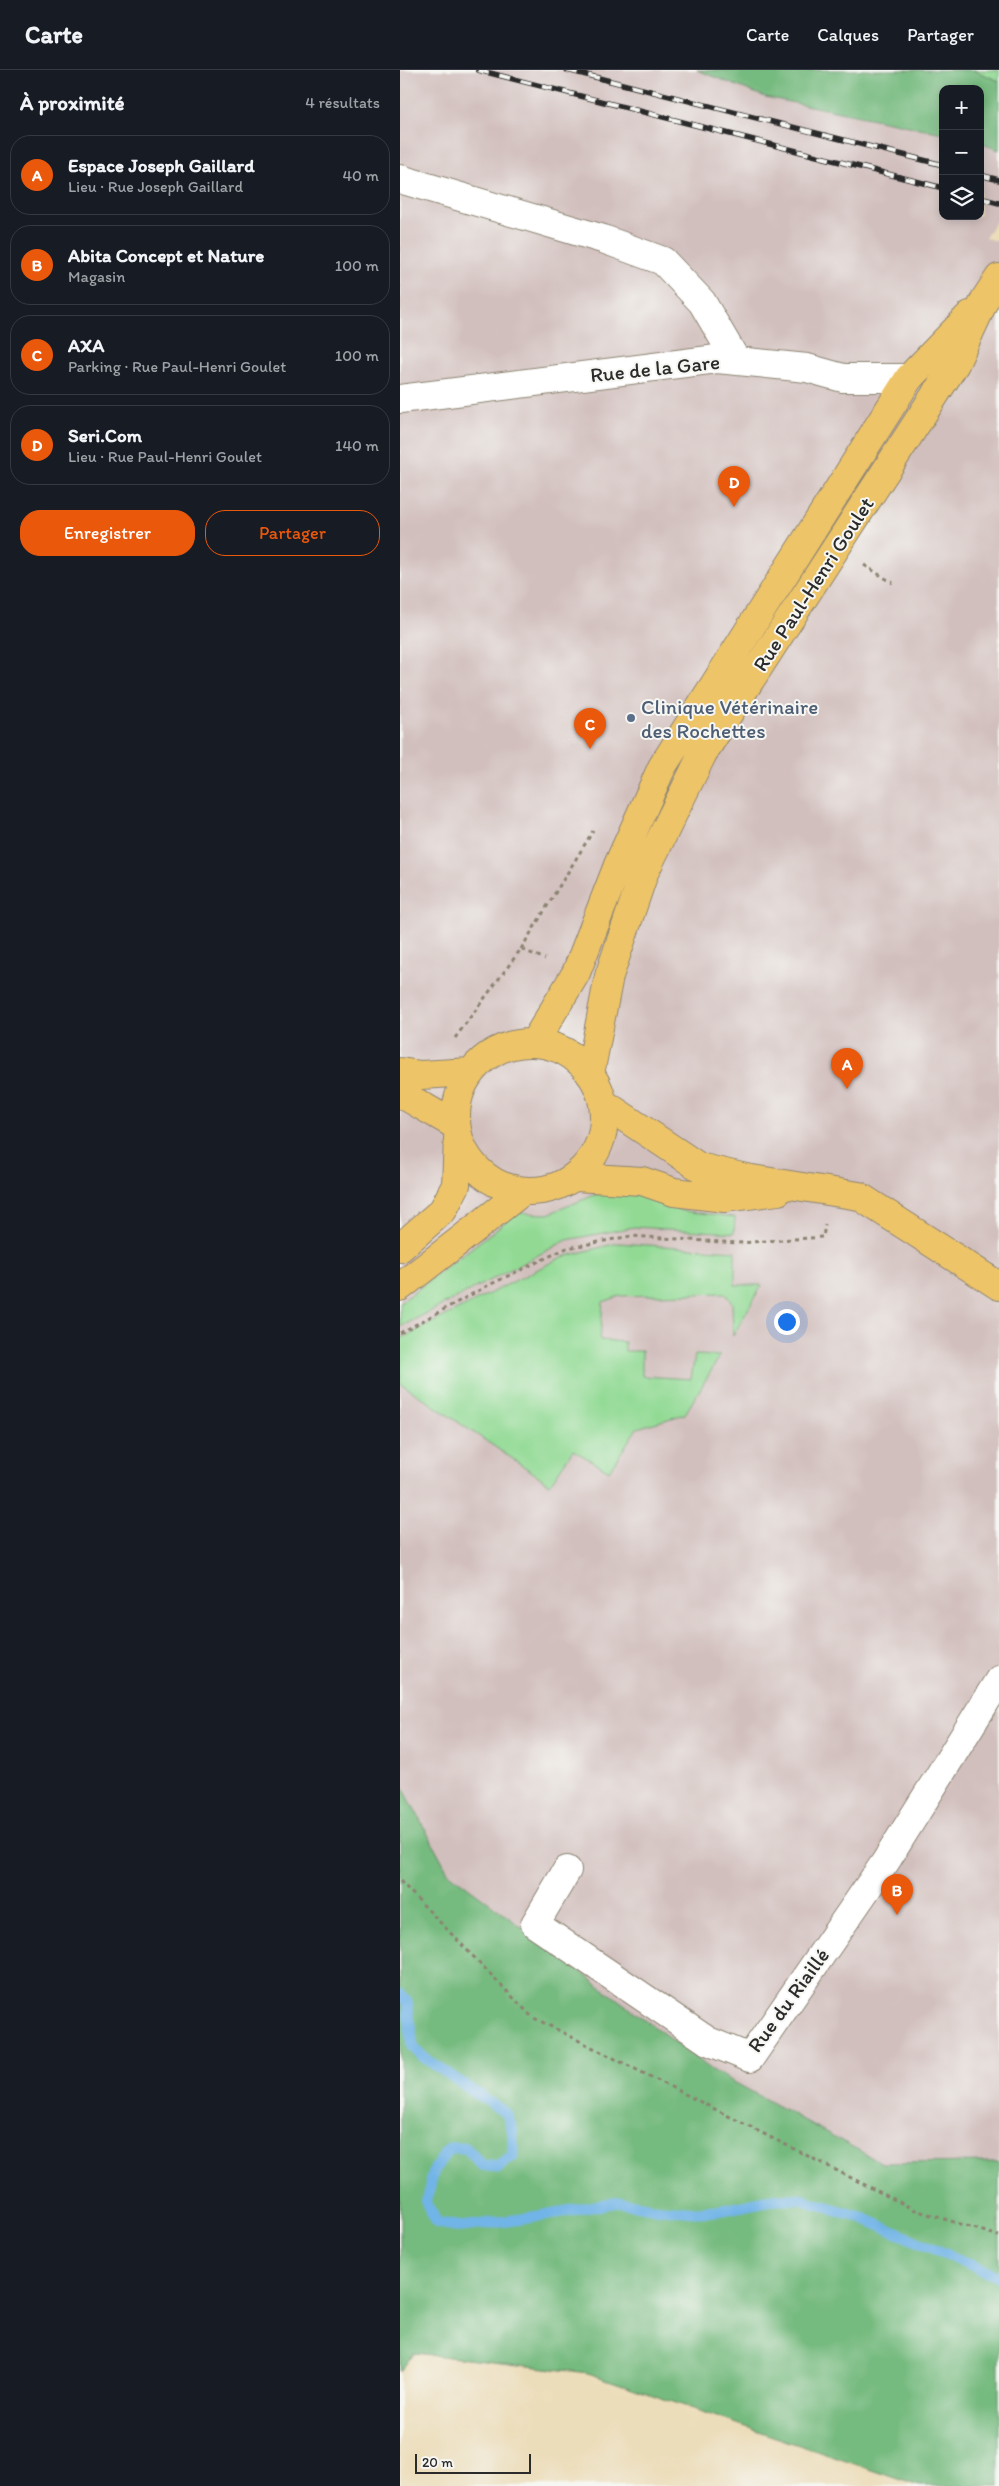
<!DOCTYPE html>
<html lang="fr">
<head>
<meta charset="utf-8">
<style>
	:root { --surface:#171b24; --page:#242831; --text:#f1f3f6; --muted:#9ea1a6; --line:#363941; --accent:#ea580c }
	body { margin:0; font-family:Itim,sans-serif; background:var(--page); color:var(--text) }
	.controls { position:absolute; right:15px; top:15px; display:grid; overflow:hidden; border-radius:10px; box-shadow:0 2px 12px #0003 }
	.controls button { width:45px; height:45px; display:grid; place-items:center; padding:0; border:0; border-bottom:1px solid var(--line); background:var(--surface); color:var(--text); font:25px sans-serif }
	.scale { position:absolute; left:15px; bottom:12px; width:116px; box-sizing:border-box; padding-left:5px; border:2px solid #2b2b2b; border-top:0; font-size:14px; line-height:18px; white-space:nowrap; color:#2b2b2b; -webkit-text-stroke:4px #f6f6f2; paint-order:stroke }
	.you { position:absolute; left:386px; top:1251px; width:18px; height:18px; margin:-12px; border:4px solid #fff; border-radius:50%; background:#1a73e8; box-shadow:0 0 0 8px #1a73e833 }
	.badge { display:grid; place-items:center; width:32px; height:32px; border-radius:50%; background:var(--accent); color:#fff; font-size:16px; font-weight:700 }
	.pin { position:absolute; translate:-50% -41px; filter:drop-shadow(0 1px 2px #0008) }
	.pin::after { content:''; position:absolute; top:26px; width:18px; height:15px; background:inherit; clip-path:polygon(0 0,100% 0,50% 100%) }
	.list { margin:0; padding:0; list-style:none }
	h2 { display:flex; justify-content:space-between; align-items:center; height:65px; margin:0; padding:0 20px; font-size:21px }
	h2 small { font-size:16px; font-weight:400; color:var(--muted) }
	.list li { display:grid; grid-template-columns:32px 1fr auto; gap:15px; align-items:center; box-sizing:border-box; height:80px; margin:0 10px 10px; padding:0 10px; border:1px solid var(--line); border-radius:20px }
	.list b { display:block; font-size:19px; white-space:nowrap }
	.list p { margin:0; font-size:16px; white-space:nowrap; color:var(--muted) }
	.list em { font-size:16px; font-style:normal; color:var(--muted) }
	.actions { display:flex; gap:10px; padding:15px 20px }
	.actions a { flex:1; padding:11px 0; border:1px solid var(--accent); border-radius:20px; text-align:center; font-size:18px; color:var(--accent) }
	.actions .main { background:var(--accent); color:#fff }
	.icon { flex:none; width:28px; height:28px; fill:none; stroke:currentColor; stroke-width:2; stroke-linecap:round; stroke-linejoin:round }
	.map { position:relative; flex:none; width:599px; height:2416px; overflow:hidden }
	header { display:flex; align-items:center; gap:30px; box-sizing:border-box; height:70px; padding:0 25px; background:var(--surface); border-bottom:1px solid var(--line) }
	header strong { font-size:24px }
	nav { display:flex; gap:28px; margin-inline-start:auto; font-size:18px }
	main { display:flex }
	aside { flex:1; background:var(--surface) }
	.map>svg:first-child { display:block }
</style>
</head>
<body>
<header>
<strong>Carte</strong>
<nav><a>Carte</a><a>Calques</a><a>Partager</a></nav>
</header>
<main>
<aside>
<h2>À proximité<small>4 résultats</small></h2>
<ul class="list">
<li><span class="badge">A</span><div><b>Espace Joseph Gaillard</b><p>Lieu · Rue Joseph Gaillard</p></div><em>40 m</em></li>
<li><span class="badge">B</span><div><b>Abita Concept et Nature</b><p>Magasin</p></div><em>100 m</em></li>
<li><span class="badge">C</span><div><b>AXA</b><p>Parking · Rue Paul-Henri Goulet</p></div><em>100 m</em></li>
<li><span class="badge">D</span><div><b>Seri.Com</b><p>Lieu · Rue Paul-Henri Goulet</p></div><em>140 m</em></li>
</ul>
<div class="actions"><a class="main">Enregistrer</a><a>Partager</a></div>
</aside>
<div class="map">
<svg width="599" height="2416" viewBox="0 0 599 2416">
	<rect width="100%" height="100%" fill="#f6f6f2"/>
	<filter id="ink" filterUnits="userSpaceOnUse"><feTurbulence type="fractalNoise" baseFrequency=".02" numOctaves="2"/><feDisplacementMap in="SourceGraphic" scale="10" xChannelSelector="R" yChannelSelector="G"/><feConvolveMatrix kernelMatrix="1 2 1 2 8 2 1 2 1" color-interpolation-filters="sRGB"/></filter>
	<filter id="wash" filterUnits="userSpaceOnUse"><feTurbulence type="fractalNoise" baseFrequency=".0096" numOctaves="4" result="noise"/><feDisplacementMap in="SourceGraphic" scale="20" xChannelSelector="R" yChannelSelector="G"/><feGaussianBlur stdDeviation="1.12" result="paint"/><feColorMatrix in="noise" values="0 0 0 0 0 0 0 0 0 0 0 0 0 0 0 0 0 1.4 0 .05"/><feComposite in="paint" operator="in"/></filter>
	<g filter="url(#wash)">
		<rect width="100%" height="100%" fill="#ecddba"/>
		<!-- industrial -->
		<path fill="#d1bfbd" d="M 0,0 L 297,0 L 365,27 L 543,63 L 543,146 L 580,146 L 580,73 L 599,80 L 599,146 L 585,168 L 599,171 L 599,2224 L 0,1860 Z"/>
		<!-- green -->
		<path fill="#92da94" stroke="#5e8260" d="M 573,0 L 599,0 L 599,11 Z
			M 197,1124 L 239,1124 L 283,1141 L 335,1147 L 334,1163 L 234,1157 L 167,1170 L 0,1257 L 0,1233 L 117,1143 L 148,1144 Z
			M 218,1173 L 335,1181 L 335,1215 L 362,1215 L 333,1266 L 332,1233 L 325,1223 L 220,1226 L 203,1232 L 200,1270 L 225,1272 L 225,1281 L 242,1281 L 242,1306 L 291,1309 L 295,1285 L 320,1286 L 285,1344 L 237,1358 L 209,1401 L 173,1380 L 150,1414 L 0,1313 L 0,1269 L 162,1187 Z"/>
		<!-- forest -->
		<path fill="#75ba7e" stroke="#507254" d="M 297,0 L 573,0 L 599,11 L 599,80 L 580,73 L 580,19 L 543,19 L 543,63 L 365,27 Z
			M 0,1712 L 48,1802 L 312,2000 L 482,2093 L 599,2092 L 599,2416 L 519,2416 L 188,2303 L 14,2283 L 0,2302 Z"/>
		<g fill="none" stroke-linecap="round" stroke-linejoin="round">
			<!-- stream -->
			<path stroke="#71b4e7" stroke-width="11" d="M 0,1925 L 7,1931 L 13,1977 L 23,1987 L 107,2044 L 113,2062 L 113,2086 L 98,2097 L 82,2095 L 66,2078 L 49,2078 L 34,2100 L 26,2132 L 37,2153 L 62,2157 L 122,2149 L 218,2132 L 252,2138 L 296,2142 L 318,2141 L 376,2129 L 400,2129 L 458,2146 L 599,2207"/>
		</g>
	</g>
	<g filter="url(#ink)">
		<g fill="none" stroke-linecap="round" stroke-linejoin="round">
			<defs>
				<path id="minor" d="M 0,109 L 203,169 L 263,191 L 302,232 L 336,290
					M 0,329 L 317,289 L 407,298 L 443,308 L 509,308
					M 167,1800 L 135,1854 L 308,1971 L 350,1988 L 486,1791 L 599,1610"/>
				<path id="major" d="M56 1047a74 74 0 1 1 148 0a74 74 0 1 1-148 0Z
					M 134,973 L 176,903 L 218,795 L 262,697 L 509,308 L 570,245
					M 0,1002 L 21,1005 L 70,1002
					M 190,1004 L 209,906 L 244,803 L 303,683 L 555,294 L 585,229 L 599,208
					M 0,1023 L 55,1055
					M 203,1033 L 299,1097 L 346,1108 L 459,1126 L 599,1216
					M 175,1107 L 242,1111 L 274,1122 L 325,1128 L 378,1121
					M 0,1178 L 43,1140 L 56,1115 L 58,1069
					M 0,1217 L 123,1121"/>
			</defs>
			<!-- minor casing -->
			<use href="#minor" stroke="#8c8472" stroke-width="30"/>
			<!-- major casing -->
			<use href="#major" stroke="#8c8472" stroke-width="30"/>
			<!-- path -->
			<path stroke="#8c8472" stroke-width="3" stroke-dasharray="4 4" stroke-linecap="butt" d="M 464,495 L 493,513
				M 121,879 L 193,761
				M 55,968 L 121,879 L 145,889
				M 0,1263 L 89,1215 L 167,1178 L 231,1166 L 338,1173 L 423,1167 L 425,1155
				M 0,1811 L 132,1947 L 515,2140 L 599,2166"/>
			<!-- minor -->
			<use href="#minor" stroke="#fff" stroke-width="28"/>
			<!-- major -->
			<use href="#major" stroke="#eec469" stroke-width="28"/>
			<defs>
				<path id="rail" d="M 78,0 L 543,118
					M 167,0 L 543,95
					M 580,105 L 599,110
					M 580,128 L 599,133"/>
			</defs>
			<!-- rail casing -->
			<use href="#rail" stroke="#2b2b2b" stroke-width="5.5"/>
			<!-- rail -->
			<use href="#rail" stroke="#f6f6f2" stroke-width="4" stroke-dasharray="11" stroke-linecap="butt"/>
		</g>
	</g>
	<!-- markers -->
	<circle fill="#5c6f8a" stroke="#f6f6f2" stroke-width="2" cx="231" cy="648" r="5"/>
	<g text-anchor="middle" dominant-baseline="central" stroke-width="4" stroke-linejoin="round" paint-order="stroke">
		<!-- street labels -->
		<g font-size="21" fill="#2b2b2b" stroke="#f6f6f2">
			<text transform="translate(255 298) rotate(-6)">Rue de la Gare</text>
			<text transform="translate(413 514) rotate(-57)">Rue Paul-Henri Goulet</text>
			<text transform="translate(388 1930) rotate(-54)">Rue du Riaillé</text>
		</g>
		<!-- service labels -->
		<g font-size="21" fill="#4e5e75" stroke="#f6f6f2" text-anchor="start">
			<text x="241" y="636">Clinique Vétérinaire<tspan x="241" dy="24">des Rochettes</tspan></text>
		</g>
	</g>
</svg>
<div class="controls">
<button>+</button>
<button>−</button>
<button><svg class="icon" aria-label="layers" viewBox="0 0 24 24"><path d="M12 4l9 5-9 5-9-5zM3 14l9 5 9-5"/></svg></button>
</div>
<div class="scale">20 m</div>
<div class="you"></div>
<div class="pin badge" style="left:447px;top:1019px">A</div>
<div class="pin badge" style="left:497px;top:1845px">B</div>
<div class="pin badge" style="left:190px;top:679px">C</div>
<div class="pin badge" style="left:334px;top:437px">D</div>
</div>
</main>
</body>
</html>
